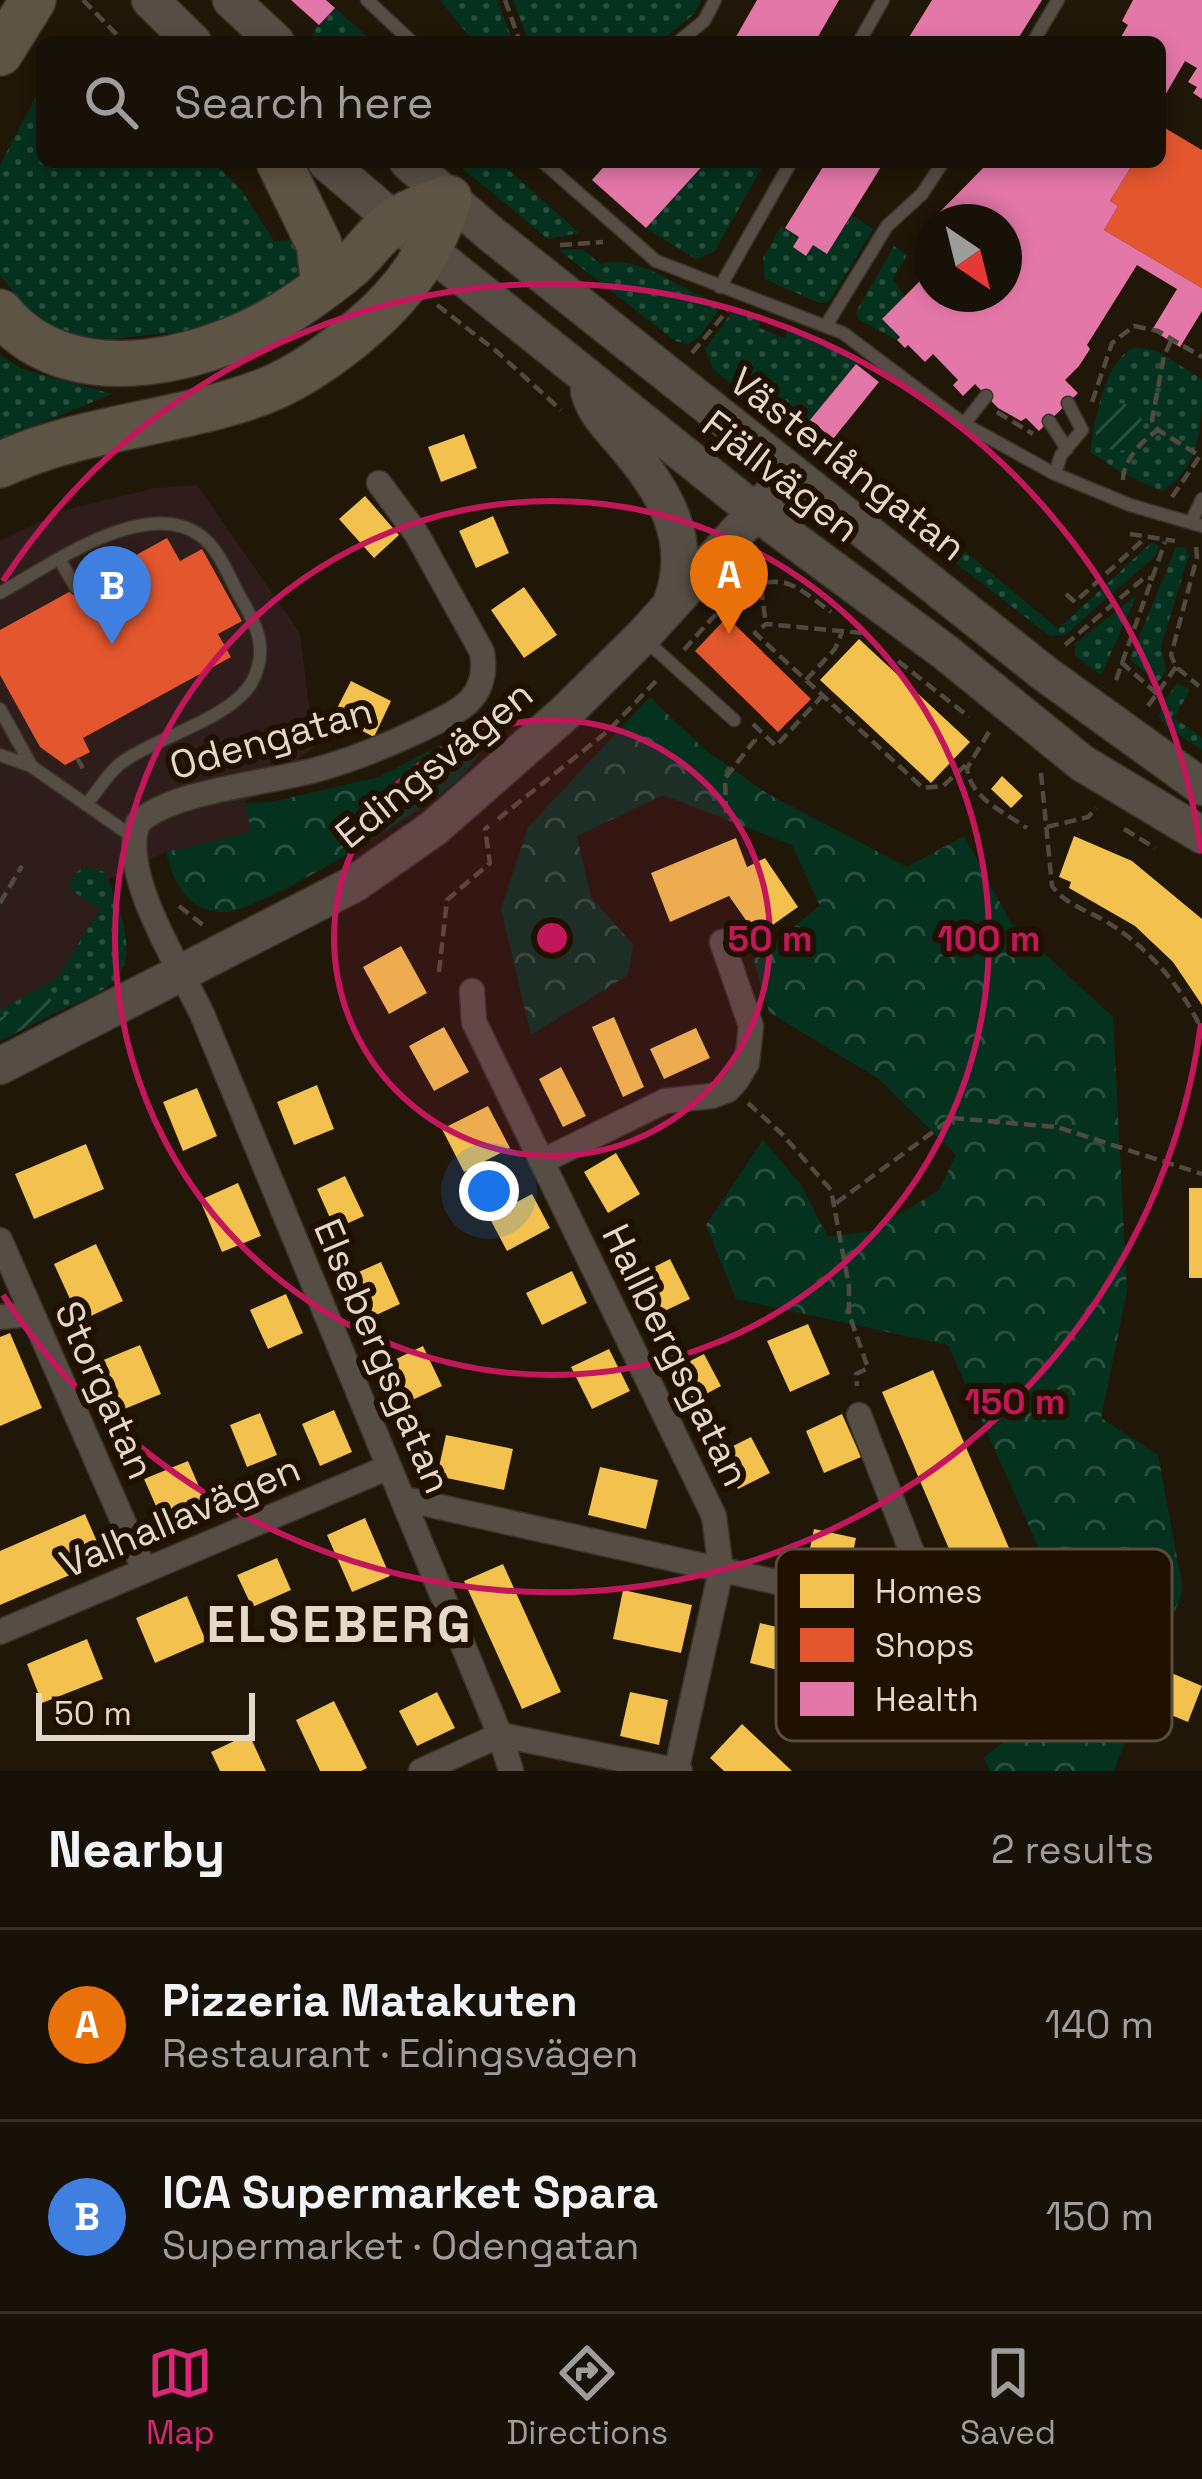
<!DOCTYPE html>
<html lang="en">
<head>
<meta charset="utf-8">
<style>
	:root { --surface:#181107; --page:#251f15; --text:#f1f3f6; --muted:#9f9d9b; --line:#363128; --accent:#db2777 }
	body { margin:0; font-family:"Space Grotesk",sans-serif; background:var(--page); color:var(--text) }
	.compass { position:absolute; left:914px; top:204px; width:108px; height:108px; border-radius:50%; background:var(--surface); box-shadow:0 6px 18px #0003; rotate:145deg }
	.scale { position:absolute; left:36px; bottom:30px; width:219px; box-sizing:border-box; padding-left:12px; border:6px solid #e4d9c9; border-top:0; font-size:33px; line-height:42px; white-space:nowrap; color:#e4d9c9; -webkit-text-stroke:9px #1f1000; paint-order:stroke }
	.you { position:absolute; left:489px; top:1191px; width:42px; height:42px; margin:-30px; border:9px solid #fff; border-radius:50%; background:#1a73e8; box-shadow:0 0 0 18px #1a73e833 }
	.badge { display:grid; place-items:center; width:78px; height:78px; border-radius:50%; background:var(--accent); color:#fff; font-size:39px; font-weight:700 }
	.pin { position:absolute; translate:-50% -99px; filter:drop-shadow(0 3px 6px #0008) }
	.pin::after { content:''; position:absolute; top:63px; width:42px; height:36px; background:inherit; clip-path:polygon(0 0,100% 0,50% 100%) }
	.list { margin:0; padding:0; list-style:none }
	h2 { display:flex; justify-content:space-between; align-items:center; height:156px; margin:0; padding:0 48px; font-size:51px }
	h2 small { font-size:39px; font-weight:400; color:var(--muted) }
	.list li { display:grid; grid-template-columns:78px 1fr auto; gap:36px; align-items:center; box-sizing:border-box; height:192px; padding:0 48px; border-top:3px solid var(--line) }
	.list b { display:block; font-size:45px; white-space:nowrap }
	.list p { margin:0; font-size:39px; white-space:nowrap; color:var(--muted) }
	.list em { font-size:39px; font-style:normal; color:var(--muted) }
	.icon { flex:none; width:66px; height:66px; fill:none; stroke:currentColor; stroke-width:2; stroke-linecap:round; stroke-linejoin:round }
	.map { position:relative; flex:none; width:1202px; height:1771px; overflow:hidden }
	.search { position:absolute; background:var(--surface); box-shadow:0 6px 18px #0003; left:36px; right:36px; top:36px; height:132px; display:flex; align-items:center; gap:30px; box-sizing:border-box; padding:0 42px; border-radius:18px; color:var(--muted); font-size:45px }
	.sheet { height:540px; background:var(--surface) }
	nav { display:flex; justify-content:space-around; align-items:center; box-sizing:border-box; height:168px; border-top:3px solid var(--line); background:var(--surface); font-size:33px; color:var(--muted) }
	nav a { display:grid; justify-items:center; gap:6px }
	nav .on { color:var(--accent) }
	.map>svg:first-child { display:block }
</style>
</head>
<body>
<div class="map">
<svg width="1202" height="1771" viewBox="0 0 1202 1771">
	<defs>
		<pattern id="grass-dots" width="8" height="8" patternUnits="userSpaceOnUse" patternTransform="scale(3)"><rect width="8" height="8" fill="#05321e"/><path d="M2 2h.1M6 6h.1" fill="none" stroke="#294f3d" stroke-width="1.8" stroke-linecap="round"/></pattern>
		<pattern id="forest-crowns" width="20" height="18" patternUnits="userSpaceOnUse" patternTransform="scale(3)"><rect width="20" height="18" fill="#05321e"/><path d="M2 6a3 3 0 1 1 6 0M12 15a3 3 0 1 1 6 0" fill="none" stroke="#294f3d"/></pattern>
		<pattern id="garden-furrows" width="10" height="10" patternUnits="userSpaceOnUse" patternTransform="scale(3)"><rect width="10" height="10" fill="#05321e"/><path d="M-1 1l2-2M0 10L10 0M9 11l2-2" fill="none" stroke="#294f3d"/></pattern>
	</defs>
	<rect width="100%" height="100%" fill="#201709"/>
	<!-- commercial -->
	<path fill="#2f1d1b" d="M 197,485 L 300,633 L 314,747 L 245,802 L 252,832 L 166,852 L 106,881 L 106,974 L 0,1033 L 0,541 L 65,510 L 155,488 Z"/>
	<!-- grass -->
	<path fill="url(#grass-dots)" d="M 440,0 L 497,0 L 513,42 L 474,42 Z
		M 513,0 L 701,0 L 694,14 L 659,42 L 529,42 Z
		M 335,8 L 373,42 L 321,42 L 312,33 Z
		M 42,85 L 42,162 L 213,162 L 242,191 L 274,241 L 305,239 L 299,273 L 289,286 L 249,310 L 195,330 L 111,339 L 83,336 L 54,327 L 24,305 L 0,275 L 0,165 Z
		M 455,162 L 500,162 L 579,233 L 548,239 Z
		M 706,162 L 765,162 L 715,251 L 696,259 L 646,228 Z
		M 852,215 L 873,229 L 829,302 L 819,303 L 765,279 L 763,258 L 781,226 L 799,237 L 793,247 L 806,256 L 813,245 L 827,253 Z
		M 894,246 L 907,255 L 893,279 L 904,297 L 897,340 L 858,319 L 856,312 Z
		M 582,249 L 601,264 C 643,254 679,291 719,303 L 720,308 L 700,336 L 688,344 L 675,341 L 559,250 Z
		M 733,311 L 761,317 L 759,328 L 785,338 L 789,327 L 854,359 L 856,364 L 810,421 L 1058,629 L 1152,542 L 1159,546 L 1156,555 L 1065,635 L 1050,636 L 862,491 L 713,369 L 705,349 Z
		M 1135,347 L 1157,351 L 1202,379 C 1202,420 1202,469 1161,491 L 1122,473 L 1090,452 C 1095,425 1103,360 1135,347 Z
		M 0,355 L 22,369 L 112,394 L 0,440 Z
		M 1176,547 L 1185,547 L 1189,555 L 1161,646 L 1166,671 L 1157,684 L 1130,659 Z
		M 1135,596 L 1135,599 L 1101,675 L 1075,656 L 1075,644 Z
		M 1177,683 L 1190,690 L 1174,718 L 1202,737 L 1202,750 L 1166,726 L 1159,717 L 1162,705 Z
		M 84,867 L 105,872 C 117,903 145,960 108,986 C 93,997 74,1004 57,1012 L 50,998 L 37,998 L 0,1018 L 0,1010 L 57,978 L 100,909 L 68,888 L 75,873 Z"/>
	<!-- forest -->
	<path fill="url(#forest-crowns)" d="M 650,697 L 705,750 L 768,794 L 907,867 L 964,836 L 1011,923 L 1113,1017 L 1127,1291 L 1101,1418 L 1158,1455 L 1183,1590 L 1114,1771 L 990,1771 L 984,1758 L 1093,1669 L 948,1345 L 736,1299 L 706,1225 L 763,1140 L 801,1185 L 828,1237 L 872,1231 L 939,1190 L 956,1155 L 879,1079 L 769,1012 L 753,959 L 820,906 L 792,845 L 663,795 L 577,836 L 591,897 L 633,945 L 628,975 L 531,1035 L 501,909 L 528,827 Z
		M 493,717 L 497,728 C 484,745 473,766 458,780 C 431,807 258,913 224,912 C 187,912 174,883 166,852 L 251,832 L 245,803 L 271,802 L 379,777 Z"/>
	<!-- garden -->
	<path fill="url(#garden-furrows)" d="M1095 427a24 24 0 1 1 48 0a24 24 0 1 1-48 0Z
		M 36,998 L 50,998 L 57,1012 L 0,1041 L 0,1018 Z"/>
	<!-- homes -->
	<path fill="#f2c14e" d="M 464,434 L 477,468 L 441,482 L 428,447 Z
		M 365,496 L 399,535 L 374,558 L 339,519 Z
		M 493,516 L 509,553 L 476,568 L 459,531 Z
		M 524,587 L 557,635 L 524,658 L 491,610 Z
		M 859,639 L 970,742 L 931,783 L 820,680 Z
		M 351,681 L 391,701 L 374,737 L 333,716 Z
		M 1002,776 L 1023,796 L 1011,808 L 991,789 Z
		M 1074,836 L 1132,861 L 1202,919 L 1202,1005 L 1173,962 L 1135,926 L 1069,888 L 1071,882 L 1059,877 Z
		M 736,838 L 747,867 L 765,858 L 798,907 L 757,936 L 729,896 L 670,922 L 651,873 Z
		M 401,946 L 427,993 L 389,1014 L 363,967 Z
		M 614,1017 L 644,1087 L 623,1097 L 592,1027 Z
		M 444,1027 L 469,1072 L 434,1091 L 409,1046 Z
		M 696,1028 L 710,1058 L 664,1079 L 650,1049 Z
		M 561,1067 L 586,1116 L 563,1127 L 539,1079 Z
		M 317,1085 L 334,1129 L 294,1145 L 277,1102 Z
		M 197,1088 L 217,1136 L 183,1151 L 163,1102 Z
		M 488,1106 L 510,1148 L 464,1172 L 442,1129 Z
		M 86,1144 L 104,1189 L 34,1219 L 15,1174 Z
		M 616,1153 L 640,1194 L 608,1213 L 584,1172 Z
		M 345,1176 L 364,1216 L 335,1229 L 317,1189 Z
		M 238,1183 L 261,1236 L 222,1252 L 200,1200 Z
		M 1189,1188 L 1202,1188 L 1202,1278 L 1189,1278 Z
		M 532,1194 L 550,1228 L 507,1251 L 489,1217 Z
		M 96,1244 L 123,1301 L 80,1321 L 54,1264 Z
		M 670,1259 L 690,1299 L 654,1316 L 634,1277 Z
		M 381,1262 L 400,1304 L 372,1317 L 352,1275 Z
		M 572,1271 L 587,1303 L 542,1325 L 526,1293 Z
		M 286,1294 L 303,1333 L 268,1349 L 250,1310 Z
		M 808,1324 L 830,1374 L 790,1392 L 767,1341 Z
		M 10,1333 L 42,1408 L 0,1426 L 0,1337 Z
		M 140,1345 L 161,1394 L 117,1412 L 96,1363 Z
		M 423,1346 L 442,1386 L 408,1402 L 390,1362 Z
		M 609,1349 L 630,1391 L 592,1409 L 571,1367 Z
		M 704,1354 L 721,1386 L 693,1401 L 676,1368 Z
		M 933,1370 L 1018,1569 L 1009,1573 L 1036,1637 L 986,1659 L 956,1588 L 964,1584 L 882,1392 Z
		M 334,1410 L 352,1452 L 320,1466 L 302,1424 Z
		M 260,1413 L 277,1455 L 247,1467 L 230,1425 Z
		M 842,1414 L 861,1457 L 824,1473 L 806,1431 Z
		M 446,1435 L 513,1449 L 504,1490 L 437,1476 Z
		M 751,1437 L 770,1473 L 738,1489 L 719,1453 Z
		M 188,1461 L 210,1512 L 167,1531 L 144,1479 Z
		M 600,1467 L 658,1480 L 646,1529 L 588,1515 Z
		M 85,1514 L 105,1560 L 0,1605 L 0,1551 Z
		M 365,1518 L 390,1576 L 352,1592 L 327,1535 Z
		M 814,1529 L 856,1538 L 849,1572 L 807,1563 Z
		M 277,1558 L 291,1590 L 252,1607 L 237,1575 Z
		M 503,1564 L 561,1692 L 522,1709 L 464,1581 Z
		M 623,1590 L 692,1605 L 681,1653 L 613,1639 Z
		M 187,1596 L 206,1641 L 155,1663 L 136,1618 Z
		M 760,1623 L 835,1641 L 825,1682 L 750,1663 Z
		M 87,1639 L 103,1679 L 42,1703 L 27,1664 Z
		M 1162,1669 L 1202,1686 L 1188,1722 L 1147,1705 Z
		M 437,1692 L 455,1728 L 417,1746 L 399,1711 Z
		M 630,1692 L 668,1700 L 659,1745 L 620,1736 Z
		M 334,1701 L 367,1768 L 361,1771 L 320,1771 L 296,1720 Z
		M 742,1724 L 792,1771 L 724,1771 L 710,1758 Z
		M 249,1734 L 266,1771 L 220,1771 L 211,1752 Z"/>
	<!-- shops -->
	<path fill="#e4572e" d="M 1160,125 L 1202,150 L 1202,288 L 1104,230 L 1118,206 L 1110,201 L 1134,162 L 1160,162 Z
		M 167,538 L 180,561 L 202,549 L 242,621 L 218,634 L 231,657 L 83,738 L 90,752 L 65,765 L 40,747 L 0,675 L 0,630 Z
		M 727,617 L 811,699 L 778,732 L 695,651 Z"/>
	<!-- health -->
	<path fill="#e377a8" d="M 291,0 L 326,0 L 335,8 L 319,25 Z
		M 757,0 L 839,0 L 815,42 L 733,42 Z
		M 932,0 L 1042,0 L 1016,42 L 906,42 Z
		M 1133,0 L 1202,0 L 1202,99 L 1193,93 L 1197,87 L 1188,82 L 1197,68 L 1185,61 L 1160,104 L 1160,42 L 1118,42 L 1128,25 L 1122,21 Z
		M 608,162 L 706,162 L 646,228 L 592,180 Z
		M 826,162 L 884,162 L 827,254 L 813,245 L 806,256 L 793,247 L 799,237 L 785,228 Z
		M 989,162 L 1134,162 L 1110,201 L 1118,206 L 1104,230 L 1202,288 L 1202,311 L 1180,347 L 1152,330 L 1177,289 L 1137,265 L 1087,345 L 1090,349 L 1079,366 L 1065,380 L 1078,393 L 1039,431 L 1026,418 L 1021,421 L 998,408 L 975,384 L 963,396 L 953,385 L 958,380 L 933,354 L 925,362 L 908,345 L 905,348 L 897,340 L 900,337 L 882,319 L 932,269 L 932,294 L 1004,294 L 1004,222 L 932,222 L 932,265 L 916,249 L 932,234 L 925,227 Z
		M 856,364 L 879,382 L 833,439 L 810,420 Z"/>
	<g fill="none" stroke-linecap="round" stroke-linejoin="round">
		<defs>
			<path id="lane" d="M 367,0 L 412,42
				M 678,42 L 704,21 L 715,0
				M 859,42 L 883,0
				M 1033,42 L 1058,0
				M 543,162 L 656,261 L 843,333 L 964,424 L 1055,474 L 1130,505 L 1202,526
				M 720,287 L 791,162
				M 827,324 L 887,226 L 922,194 L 943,162
				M 1049,421 L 1067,449
				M 964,424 L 986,396
				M 1055,474 L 1061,455 L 1082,430 L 1068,403
				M 1191,522 L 1202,499
				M 60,560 L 76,588
				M 0,593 C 49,566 146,495 201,536 C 219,549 229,577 240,597 C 257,625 269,650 252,682 C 231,719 156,737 121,763 C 108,773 97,792 86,805
				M 643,638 L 734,720
				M 0,709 L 31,765
				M 0,755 L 31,766 L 133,837"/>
			<path id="street" d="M 379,483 L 416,533 L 482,652 C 490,700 458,711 420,730 C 386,746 352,760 315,770 C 269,783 170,791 138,823 C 119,874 179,966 202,1014 L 500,1735 L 511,1771
				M 472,991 L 474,1022 L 714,1516 L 721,1570 L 677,1768
				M 543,1161 L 665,1101 L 712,1096 L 728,1090 L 737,1080 L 747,1063 L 751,1026 L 722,942
				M 0,1240 L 144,1569
				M 0,1317 L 31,1314
				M 859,1415 L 964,1687
				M 404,1499 L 938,1618
				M 0,1632 L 389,1467
				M 421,1771 L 500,1735 L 680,1771"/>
			<path id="secondary" d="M 150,0 L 193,42
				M 231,0 L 276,42
				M 326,162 L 430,251 L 757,513 L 945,652 L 1082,763 L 1202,835
				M 408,162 L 491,234 L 1044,673 L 1202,787
				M 589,391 C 595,414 611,428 626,446 C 665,492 694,540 672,601
				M 0,1066 L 354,884 L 434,828 L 566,712 L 642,637 L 772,494"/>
			<path id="highway" d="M 0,53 L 33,0
				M 279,162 L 319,244 L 324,286
				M 0,312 C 72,401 220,359 299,304 C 317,292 335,279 351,265 C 367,250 379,231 398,219 C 414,209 431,204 449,198
				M 0,465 C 83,426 179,424 265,391 C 302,376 335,352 365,326 C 407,290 433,251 449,198"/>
		</defs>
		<!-- lane casing -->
		<use href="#lane" stroke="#39332a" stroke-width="15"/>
		<!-- street casing -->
		<use href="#street" stroke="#39332a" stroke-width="27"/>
		<!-- secondary casing -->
		<use href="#secondary" stroke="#39332a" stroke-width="39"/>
		<!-- highway casing -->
		<use href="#highway" stroke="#39332a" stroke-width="48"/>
		<!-- path -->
		<path stroke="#504a40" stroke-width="4.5" stroke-dasharray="12 6" stroke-linecap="butt" d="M 83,0 L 124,42
			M 505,0 L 520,42
			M 560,245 L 603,242
			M 437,305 L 495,350 L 561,410
			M 1171,341 L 1164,356 L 1152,420 L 1158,430 L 1200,456
			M 692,353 L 727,311
			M 1092,402 L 1112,343 L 1134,326 L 1158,331 L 1202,357
			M 997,412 L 1033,434
			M 1123,480 C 1123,461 1142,440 1158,430
			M 1172,497 L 1202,453
			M 1130,534 L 1175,541
			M 1196,547 L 1197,557 L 1171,655 L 1176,667 L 1199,686
			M 761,588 L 766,624
			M 1066,594 L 1075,602 L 1144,539
			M 862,633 L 766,624 L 755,633 L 923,788 L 943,786 L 970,761
			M 1065,645 L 1145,577 L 1154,579
			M 684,650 C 708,623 749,568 791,585 C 805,591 818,603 831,612
			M 898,661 L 969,717
			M 1121,662 L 1157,694
			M 806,680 L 835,649 L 842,632
			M 1116,680 L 1165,542
			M 1148,706 L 1176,667
			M 753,724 L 776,746 L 823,695
			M 989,732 L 967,768 C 970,798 1004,812 1027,828
			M 77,758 L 86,774
			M 1041,773 L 1052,886 C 1066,905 1087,910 1107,922 C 1149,948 1181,986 1202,1030
			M 726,813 L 725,778 L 755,740 L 751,735
			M 498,819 L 608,731 L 656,681
			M 1047,827 L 1088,817 L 1096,808
			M 1124,829 L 1155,848
			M 0,903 L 22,866
			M 179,906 L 203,925
			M 439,972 L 447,900 L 490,863 L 485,829 L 489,826
			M 748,1103 L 781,1133 L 831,1190 L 849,1286 L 849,1314 L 868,1368 L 856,1374 L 857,1386
			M 836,1203 L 952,1118 L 1057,1127 L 1202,1174"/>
		<!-- lane -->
		<use href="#lane" stroke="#564e44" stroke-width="12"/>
		<!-- street -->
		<use href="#street" stroke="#564e44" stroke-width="24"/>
		<!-- secondary -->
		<use href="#secondary" stroke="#564e44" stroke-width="36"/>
		<!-- highway -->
		<use href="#highway" stroke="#5e5446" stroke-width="45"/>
	</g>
	<!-- distance rings -->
	<circle cx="552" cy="938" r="218" fill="#c2185b" fill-opacity=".12"/>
	<g fill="none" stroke="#c2185b" stroke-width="6">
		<circle cx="552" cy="938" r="218"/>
		<circle cx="552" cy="938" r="437"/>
		<path d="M1201 1023A655 655 0 0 1 3 1295M3 581A655 655 0 0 1 1201 853"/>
	</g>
	<g text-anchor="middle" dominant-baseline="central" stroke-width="12" stroke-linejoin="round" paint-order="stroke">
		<!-- street labels -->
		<g font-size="39" fill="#e4d9c9" stroke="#1f1000">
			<text transform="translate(848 464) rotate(38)">Västerlångatan</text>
			<text transform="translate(781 476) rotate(38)">Fjällvägen</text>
			<text transform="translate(271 738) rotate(-16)">Odengatan</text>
			<text transform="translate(434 764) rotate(-39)">Edingsvägen</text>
			<text transform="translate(676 1355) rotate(64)">Hallbergsgatan</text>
			<text transform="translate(383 1356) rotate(67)">Elsebergsgatan</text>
			<text transform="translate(105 1390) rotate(66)">Storgatan</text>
			<text transform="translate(180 1516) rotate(-23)">Valhallavägen</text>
		</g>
		<!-- district labels -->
		<g font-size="51" font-weight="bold" letter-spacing="3" fill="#e4d9c9" stroke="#1f1000">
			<text x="340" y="1624">ELSEBERG</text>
		</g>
	</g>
	<!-- legend -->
	<rect x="776" y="1549" width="396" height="192" rx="18" fill="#1f1000" stroke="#5a4c3c" stroke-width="3"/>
	<rect x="800" y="1574" width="54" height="34" fill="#f2c14e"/>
	<rect x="800" y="1628" width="54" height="34" fill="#e4572e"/>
	<rect x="800" y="1682" width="54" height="34" fill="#e377a8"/>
	<g font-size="33" fill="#e4d9c9">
		<text x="875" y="1603">Homes</text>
		<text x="875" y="1657">Shops</text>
		<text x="875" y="1711">Health</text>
	</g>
	<circle cx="552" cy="938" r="18" fill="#c2185b" stroke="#1f1000" stroke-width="6"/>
	<g font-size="36" text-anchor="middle" font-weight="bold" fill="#c2185b" stroke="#1f1000" stroke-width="12" stroke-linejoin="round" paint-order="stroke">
		<text x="770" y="951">50 m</text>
		<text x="989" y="951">100 m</text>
		<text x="1015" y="1414">150 m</text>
	</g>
</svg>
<svg class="compass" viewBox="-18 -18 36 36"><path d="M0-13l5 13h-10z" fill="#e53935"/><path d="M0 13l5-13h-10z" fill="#9f9d9b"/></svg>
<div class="scale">50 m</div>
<div class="you"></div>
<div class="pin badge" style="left:729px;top:634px;background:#e8710a">A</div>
<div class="pin badge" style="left:112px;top:645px;background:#3f7fe0">B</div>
<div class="search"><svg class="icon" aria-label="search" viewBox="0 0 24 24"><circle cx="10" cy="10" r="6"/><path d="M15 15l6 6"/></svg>Search here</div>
</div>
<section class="sheet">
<h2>Nearby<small>2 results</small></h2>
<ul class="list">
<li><span class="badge" style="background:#e8710a">A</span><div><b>Pizzeria Matakuten</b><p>Restaurant · Edingsvägen</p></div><em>140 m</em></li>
<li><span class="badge" style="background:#3f7fe0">B</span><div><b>ICA Supermarket Spara</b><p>Supermarket · Odengatan</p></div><em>150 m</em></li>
</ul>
</section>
<nav>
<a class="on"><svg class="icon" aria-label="map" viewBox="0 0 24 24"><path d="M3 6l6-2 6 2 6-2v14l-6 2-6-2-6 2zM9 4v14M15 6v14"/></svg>Map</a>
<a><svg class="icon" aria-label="directions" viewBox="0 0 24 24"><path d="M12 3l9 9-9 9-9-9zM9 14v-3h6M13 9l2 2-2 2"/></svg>Directions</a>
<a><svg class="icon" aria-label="saved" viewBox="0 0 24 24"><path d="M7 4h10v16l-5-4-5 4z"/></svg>Saved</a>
</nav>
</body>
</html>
